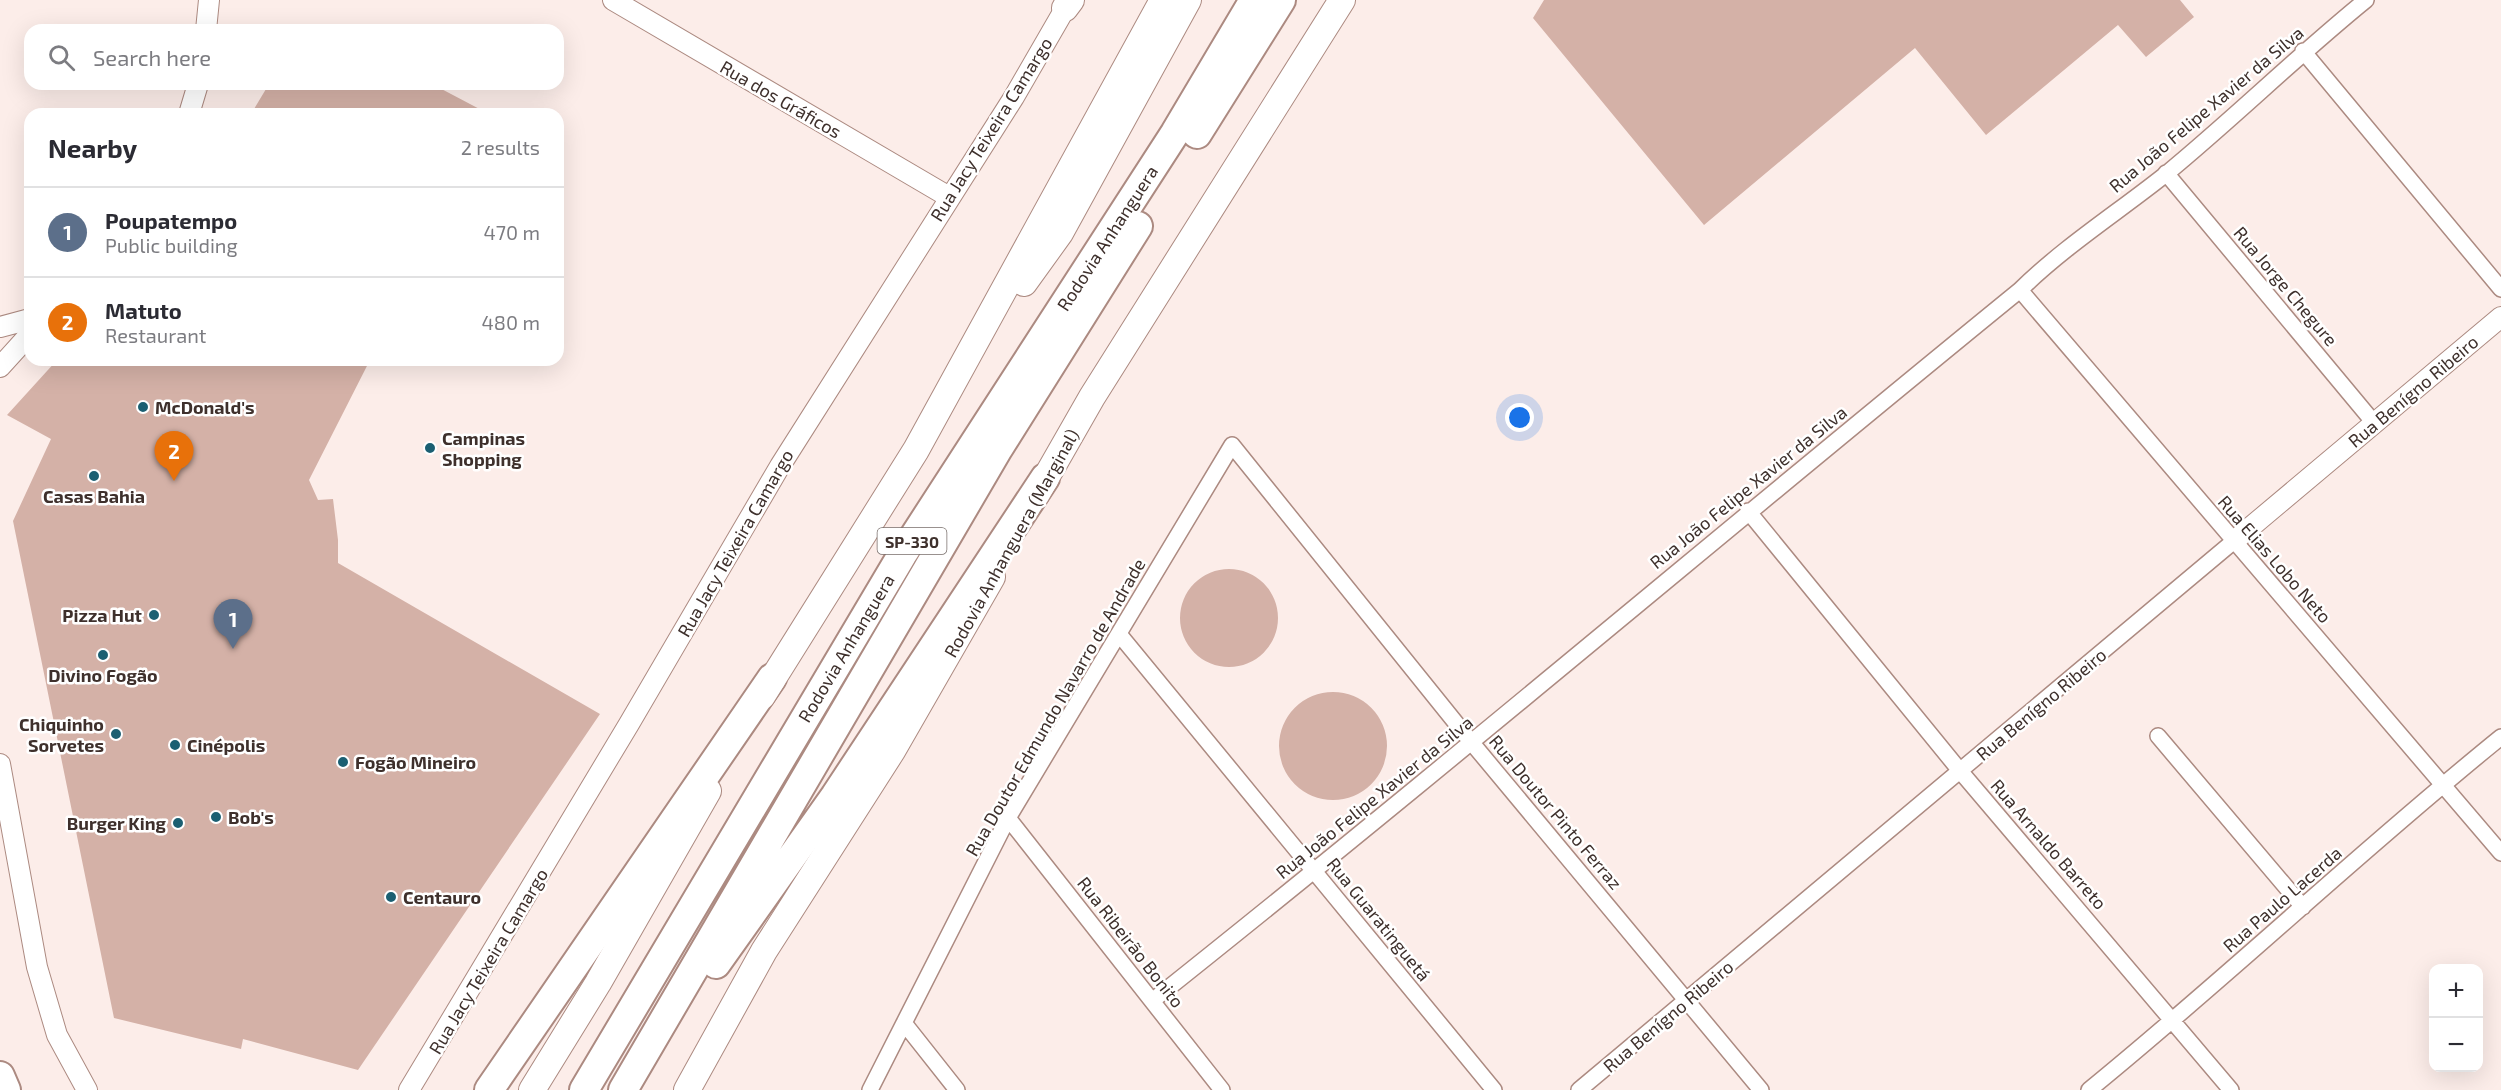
<!DOCTYPE html>
<html lang="en">
<head>
<meta charset="utf-8">
<style>
	:root { --surface:#fff; --page:#f7f7f7; --text:#2b2b33; --muted:#7c7c81; --line:#e1e1e2; --accent:#1b5f72 }
	body { margin:0; font-family:"Exo 2",sans-serif; background:var(--page); color:var(--text) }
	.controls { position:absolute; right:18px; bottom:18px; display:grid; overflow:hidden; border-radius:12px; box-shadow:0 6px 24px #0002 }
	.controls button { width:54px; height:54px; display:grid; place-items:center; padding:0; border:0; border-bottom:2px solid var(--line); background:var(--surface); color:var(--text); font:30px sans-serif }
	.you { position:absolute; left:1520px; top:418px; width:21px; height:21px; margin:-15px; border:4px solid #fff; border-radius:50%; background:#1a73e8; box-shadow:0 0 0 9px #1a73e833 }
	.badge { display:grid; place-items:center; width:39px; height:39px; border-radius:50%; background:var(--accent); color:#fff; font-size:20px; font-weight:700 }
	.pin { position:absolute; translate:-50% -50px; filter:drop-shadow(0 2px 3px #0008) }
	.pin::after { content:''; position:absolute; top:32px; width:21px; height:18px; background:inherit; clip-path:polygon(0 0,100% 0,50% 100%) }
	.list { margin:0; padding:0; list-style:none }
	h2 { display:flex; justify-content:space-between; align-items:center; height:78px; margin:0; padding:0 24px; font-size:26px }
	h2 small { font-size:20px; font-weight:400; color:var(--muted) }
	.list li { display:grid; grid-template-columns:39px 1fr auto; gap:18px; align-items:center; box-sizing:border-box; height:90px; padding:0 24px; border-top:2px solid var(--line) }
	.list b { display:block; font-size:22px; white-space:nowrap }
	.list p { margin:0; font-size:20px; white-space:nowrap; color:var(--muted) }
	.list em { font-size:20px; font-style:normal; color:var(--muted) }
	.icon { flex:none; width:33px; height:33px; fill:none; stroke:currentColor; stroke-width:2; stroke-linecap:round; stroke-linejoin:round }
	.map { position:relative; flex:none; width:2501px; height:1090px; overflow:hidden }
	.search { position:absolute; background:var(--surface); box-shadow:0 6px 24px #0002; left:24px; top:24px; width:540px; height:66px; display:flex; align-items:center; gap:15px; box-sizing:border-box; padding:0 21px; border-radius:18px; color:var(--muted); font-size:22px }
	.panel { position:absolute; background:var(--surface); box-shadow:0 6px 24px #0002; left:24px; top:108px; width:540px; height:258px; border-radius:18px }
	.map>svg:first-child { display:block }
</style>
</head>
<body>
<div class="map">
<svg width="2501" height="1090" viewBox="0 0 2501 1090">
	<rect width="100%" height="100%" fill="#fcede9"/>
	<!-- building -->
	<path fill="#d4b1a7" d="M 1544,0 L 2180,0 L 2194,17 L 2146,57 L 2118,25 L 1986,135 L 1915,48 L 1704,225 L 1533,18 Z
		M 269,84 L 432,84 L 489,114 L 251,114 Z
		M 57,360 L 370,360 L 309,480 L 318,500 L 333,499 L 338,540 L 338,563 L 600,714 L 358,1070 L 243,1039 L 241,1049 L 114,1018 L 13,521 L 51,439 L 7,415 Z
		M1180 618a49 49 0 1 1 98 0a49 49 0 1 1-98 0Z
		M1279 746a54 54 0 1 1 108 0a54 54 0 1 1-108 0Z"/>
	<g fill="none" stroke-linecap="round" stroke-linejoin="round">
		<defs>
			<path id="minor" d="M 2303,51 L 2501,289
				M 2166,173 L 2375,424
				M 2020,290 L 2501,853
				M 1748,511 L 1961,772 L 2231,1090
				M 1119,634 L 1494,1090
				M 2158,736 L 2303,907
				M 1008,818 L 1222,1090
				M 1152,1001 C 1445,768 1730,526 2020,290 C 2065,246 2117,213 2166,174 C 2234,118 2297,56 2366,0
				M 904,1023 L 957,1090
				M 870,1090 L 1008,818 L 1232,445 L 1472,743 L 1761,1090
				M 1579,1090 L 2234,541
				M 2089,1090 C 2229,976 2360,851 2501,737"/>
			<path id="tertiary" d="M 613,0 L 949,197
				M 206,30 L 209,0
				M 189,114 L 198,84
				M 0,327 L 30,319
				M 0,367 L 30,334
				M 2234,541 L 2501,317
				M 0,764 L 37,967 L 57,1035 L 87,1090
				M 409,1090 L 629,724 L 780,466 L 1014,97 L 1070,0"/>
			<path id="trunk" d="M 1065,8 L 1071,0
				M 1024,283 L 1060,233 L 1188,0
				M 1036,495 L 1092,397 L 1342,0
				M 762,696 L 916,450 L 1163,0
				M 532,1090 L 598,983 L 708,791
				M 687,1090 L 764,951 L 892,751 L 992,577"/>
			<path id="motorway" d="M 1197,134 L 1281,0
				M 716,964 L 835,796 L 1045,478
				M 0,1076 L 6,1090
				M 489,1090 L 772,678
				M 584,1090 L 902,555 L 1175,133 L 1254,0
				M 623,1090 L 998,449 L 1138,226"/>
		</defs>
		<!-- minor casing -->
		<use href="#minor" stroke="#ac8a81" stroke-width="18"/>
		<!-- tertiary casing -->
		<use href="#tertiary" stroke="#ac8a81" stroke-width="22"/>
		<!-- trunk casing -->
		<use href="#trunk" stroke="#ac8a81" stroke-width="28"/>
		<!-- motorway casing -->
		<use href="#motorway" stroke="#ac8a81" stroke-width="32"/>
		<!-- minor -->
		<use href="#minor" stroke="#fff" stroke-width="15"/>
		<!-- tertiary -->
		<use href="#tertiary" stroke="#fff" stroke-width="20"/>
		<!-- trunk -->
		<use href="#trunk" stroke="#fff" stroke-width="26"/>
		<!-- motorway -->
		<use href="#motorway" stroke="#fff" stroke-width="28"/>
	</g>
	<!-- markers -->
	<g fill="#1b5f72" stroke="#fff" stroke-width="2">
		<circle cx="143" cy="407" r="6"/>
		<circle cx="430" cy="448" r="6"/>
		<circle cx="94" cy="476" r="6"/>
		<circle cx="154" cy="615" r="6"/>
		<circle cx="103" cy="655" r="6"/>
		<circle cx="116" cy="734" r="6"/>
		<circle cx="175" cy="745" r="6"/>
		<circle cx="343" cy="762" r="6"/>
		<circle cx="216" cy="817" r="6"/>
		<circle cx="178" cy="823" r="6"/>
		<circle cx="391" cy="897" r="6"/>
	</g>
	<g text-anchor="middle" dominant-baseline="central" stroke-width="5" stroke-linejoin="round" paint-order="stroke">
		<!-- shield labels -->
		<rect fill="#fff" stroke="#786e6b" stroke-width="1.5" x="877.5" y="528" width="69" height="26" rx="4.5"/>
		<g font-size="16" font-weight="bold" fill="#3e302c">
			<text x="912" y="541">SP-330</text>
		</g>
		<!-- street labels -->
		<g font-size="18" fill="#3e302c" stroke="#fff">
			<text transform="translate(781 99) rotate(30)">Rua dos Gráficos</text>
			<text transform="translate(2206 109) rotate(-40)">Rua João Felipe Xavier da Silva</text>
			<text transform="translate(991 129) rotate(-58)">Rua Jacy Teixeira Camargo</text>
			<text transform="translate(1107 238) rotate(-57)">Rodovia Anhanguera</text>
			<text transform="translate(2286 286) rotate(50)">Rua Jorge Chegure</text>
			<text transform="translate(2413 391) rotate(-40)">Rua Benígno Ribeiro</text>
			<text transform="translate(1748 487) rotate(-39)">Rua João Felipe Xavier da Silva</text>
			<text transform="translate(735 543) rotate(-60)">Rua Jacy Teixeira Camargo</text>
			<text transform="translate(1011 543) rotate(-61)">Rodovia Anhanguera (Marginal)</text>
			<text transform="translate(2275 559) rotate(49)">Rua Elias Lobo Neto</text>
			<text transform="translate(846 648) rotate(-59)">Rodovia Anhanguera</text>
			<text transform="translate(2041 704) rotate(-40)">Rua Benígno Ribeiro</text>
			<text transform="translate(1055 707) rotate(-60)">Rua Doutor Edmundo Navarro de Andrade</text>
			<text transform="translate(1374 797) rotate(-39)">Rua João Felipe Xavier da Silva</text>
			<text transform="translate(1556 812) rotate(50)">Rua Doutor Pinto Ferraz</text>
			<text transform="translate(2049 844) rotate(49)">Rua Arnaldo Barreto</text>
			<text transform="translate(2282 899) rotate(-41)">Rua Paulo Lacerda</text>
			<text transform="translate(1379 919) rotate(51)">Rua Guaratinguetá</text>
			<text transform="translate(1131 942) rotate(52)">Rua Ribeirão Bonito</text>
			<text transform="translate(488 961) rotate(-59)">Rua Jacy Teixeira Camargo</text>
			<text transform="translate(1668 1016) rotate(-40)">Rua Benígno Ribeiro</text>
		</g>
		<!-- poi labels -->
		<g font-size="18" font-weight="bold" fill="#3e302c" stroke="#fff" text-anchor="start">
			<text x="155" y="407">McDonald's</text>
			<text x="442" y="438">Campinas<tspan x="442" dy="21">Shopping</tspan></text>
			<text x="94" y="496" text-anchor="middle">Casas Bahia</text>
			<text x="142" y="615" text-anchor="end">Pizza Hut</text>
			<text x="103" y="675" text-anchor="middle">Divino Fogão</text>
			<text x="104" y="724" text-anchor="end">Chiquinho<tspan x="104" dy="21">Sorvetes</tspan></text>
			<text x="187" y="745">Cinépolis</text>
			<text x="355" y="762">Fogão Mineiro</text>
			<text x="228" y="817">Bob's</text>
			<text x="166" y="823" text-anchor="end">Burger King</text>
			<text x="403" y="897">Centauro</text>
		</g>
	</g>
</svg>
<div class="controls">
<button>+</button>
<button>−</button>
</div>
<div class="you"></div>
<div class="pin badge" style="left:233px;top:649px;background:#5c6f8a">1</div>
<div class="pin badge" style="left:174px;top:481px;background:#e8710a">2</div>
<div class="search"><svg class="icon" aria-label="search" viewBox="0 0 24 24"><circle cx="10" cy="10" r="6"/><path d="M15 15l6 6"/></svg>Search here</div>
<section class="panel">
<h2>Nearby<small>2 results</small></h2>
<ul class="list">
<li><span class="badge" style="background:#5c6f8a">1</span><div><b>Poupatempo</b><p>Public building</p></div><em>470 m</em></li>
<li><span class="badge" style="background:#e8710a">2</span><div><b>Matuto</b><p>Restaurant</p></div><em>480 m</em></li>
</ul>
</section>
</div>
</body>
</html>
